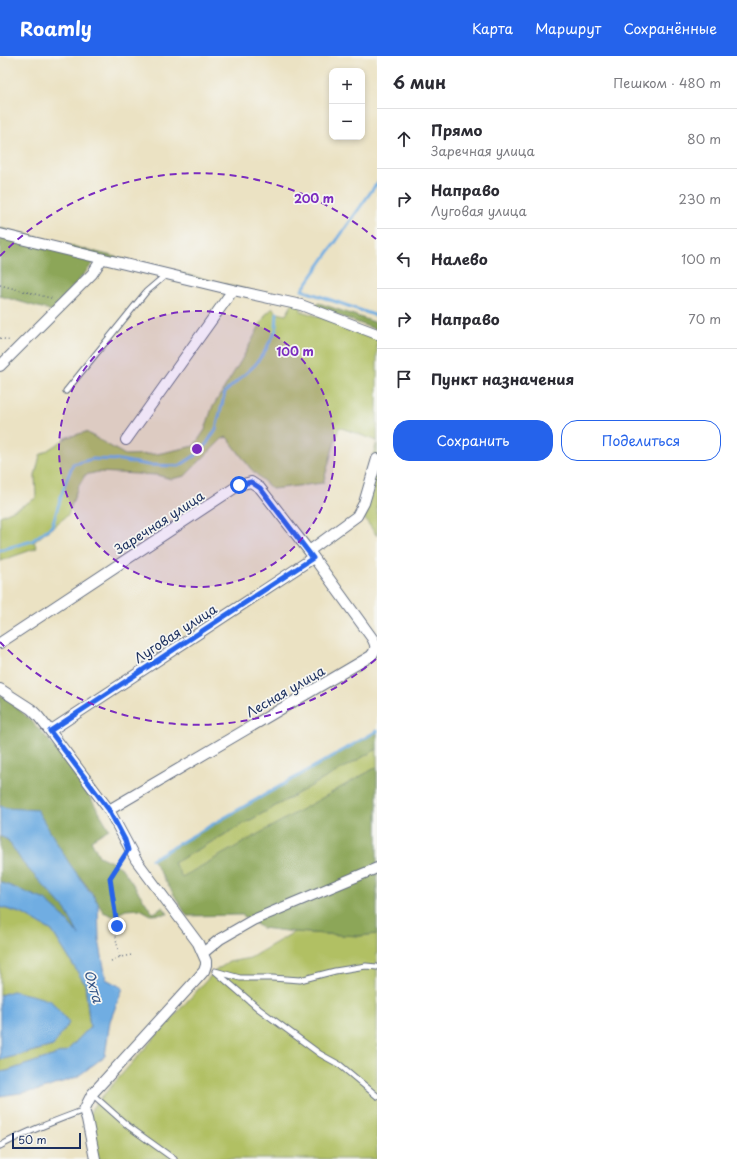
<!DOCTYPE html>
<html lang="ru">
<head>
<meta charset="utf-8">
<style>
	:root { --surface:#fff; --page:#f2f2f3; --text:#2b2b33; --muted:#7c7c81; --line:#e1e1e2; --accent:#2563eb }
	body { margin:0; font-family:"Playpen Sans",sans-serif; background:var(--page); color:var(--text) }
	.controls { position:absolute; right:12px; top:12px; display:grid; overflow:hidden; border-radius:8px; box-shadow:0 2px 6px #0003 }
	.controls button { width:36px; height:36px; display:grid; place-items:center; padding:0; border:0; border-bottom:1px solid var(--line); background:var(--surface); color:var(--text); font:20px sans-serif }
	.scale { position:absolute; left:12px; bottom:10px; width:69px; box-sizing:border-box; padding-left:4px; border:2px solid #1b2f5e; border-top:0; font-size:11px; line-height:14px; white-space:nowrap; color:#1b2f5e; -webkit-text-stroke:3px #f6f6f2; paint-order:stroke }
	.stop { position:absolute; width:12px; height:12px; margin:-9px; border:3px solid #2563eb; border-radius:50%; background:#fff }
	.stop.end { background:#2563eb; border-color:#fff; box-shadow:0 1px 4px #0008 }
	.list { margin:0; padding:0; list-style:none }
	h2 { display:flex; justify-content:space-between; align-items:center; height:52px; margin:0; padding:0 16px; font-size:17px }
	h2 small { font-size:13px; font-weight:400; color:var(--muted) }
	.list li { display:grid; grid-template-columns:26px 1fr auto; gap:12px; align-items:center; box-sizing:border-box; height:60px; padding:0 16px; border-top:1px solid var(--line) }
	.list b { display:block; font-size:15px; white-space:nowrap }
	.list p { margin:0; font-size:13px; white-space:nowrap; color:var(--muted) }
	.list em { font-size:13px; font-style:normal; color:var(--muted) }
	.actions { display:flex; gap:8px; padding:12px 16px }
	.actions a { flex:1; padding:9px 0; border:1px solid var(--accent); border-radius:16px; text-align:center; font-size:14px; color:var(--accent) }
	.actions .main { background:var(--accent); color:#fff }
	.icon { flex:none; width:22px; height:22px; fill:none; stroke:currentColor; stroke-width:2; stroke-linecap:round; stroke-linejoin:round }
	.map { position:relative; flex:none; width:377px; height:1103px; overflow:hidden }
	header { display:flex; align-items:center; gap:24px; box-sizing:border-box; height:56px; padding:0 20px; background:var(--accent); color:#fff }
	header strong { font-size:19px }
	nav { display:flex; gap:22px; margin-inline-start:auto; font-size:14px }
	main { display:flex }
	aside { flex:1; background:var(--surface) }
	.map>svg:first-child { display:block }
</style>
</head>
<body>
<header>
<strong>Roamly</strong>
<nav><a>Карта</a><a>Маршрут</a><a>Сохранённые</a></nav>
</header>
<main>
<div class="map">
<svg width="377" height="1103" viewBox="0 0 377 1103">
	<rect width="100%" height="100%" fill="#f6f6f2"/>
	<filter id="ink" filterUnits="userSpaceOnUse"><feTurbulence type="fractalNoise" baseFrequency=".025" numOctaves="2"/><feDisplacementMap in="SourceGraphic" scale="8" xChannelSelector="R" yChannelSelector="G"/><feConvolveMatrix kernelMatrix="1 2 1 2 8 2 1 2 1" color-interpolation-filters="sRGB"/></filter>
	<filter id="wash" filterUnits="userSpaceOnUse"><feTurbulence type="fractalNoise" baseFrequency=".012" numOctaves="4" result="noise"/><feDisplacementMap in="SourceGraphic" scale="16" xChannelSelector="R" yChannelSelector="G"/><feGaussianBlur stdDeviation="0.9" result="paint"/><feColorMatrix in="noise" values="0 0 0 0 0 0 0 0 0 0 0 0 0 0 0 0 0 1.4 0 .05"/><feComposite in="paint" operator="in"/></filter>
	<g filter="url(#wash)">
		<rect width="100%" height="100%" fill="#ebe2c3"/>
		<!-- green -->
		<path fill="#b1c063" stroke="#667860" d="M 293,247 L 301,249 L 301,255 L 377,279 L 377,385 L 339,371 L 323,427 L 272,433 L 251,413 L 227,381 L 222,383 L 185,420 L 171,423 L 157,419 L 98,416 L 85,419 L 77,433 L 68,459 L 34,486 L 37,492 L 0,505 L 0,460 L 20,451 L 36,442 L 35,420 L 40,399 L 68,381 L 86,376 L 125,399 L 157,398 L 194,390 L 205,374 L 212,352 L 242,303 L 266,258 L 273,252 L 277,257 L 286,259 Z
			M 377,385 L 377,480 L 358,453 Z
			M 377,693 L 377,711 L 182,822 L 174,807 Z
			M 0,851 L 23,858 L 52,875 L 85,928 L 90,971 L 67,995 L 7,1015 L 0,1016 L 0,1004 L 53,990 L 14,935 L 0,939 Z
			M 294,876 L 359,880 L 377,878 L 377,1103 L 98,1103 L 90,1058 L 92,1052 L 162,973 L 215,915 L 229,906 L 250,902 Z"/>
		<!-- forest -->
		<path fill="#8ca659" stroke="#546a5c" d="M 0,172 L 248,234 L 96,204 L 52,255 L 0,240 Z
			M 319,247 L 377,267 L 377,274 L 316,251 L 316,248 Z
			M 0,638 C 44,669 83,727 109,773 L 91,784 L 99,800 L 116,808 L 124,815 L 152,856 L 154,857 L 163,851 L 168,858 L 151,859 L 140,853 L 126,854 L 113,860 L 103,856 C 82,813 41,783 6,752 L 0,750 Z
			M 377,675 L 377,693 L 174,807 L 182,821 L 377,711 L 377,878 L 359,880 L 294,876 L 262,872 L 242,859 L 187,860 L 152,803 Z
			M 0,780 L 8,784 L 23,807 L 66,854 L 80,881 L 61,858 L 45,844 L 0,826 Z"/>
		<!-- water -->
		<path fill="#70ade2" stroke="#466ea0" d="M 0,750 L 6,752 L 37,754 L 69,807 L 98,847 L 99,883 L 106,923 L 123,932 L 110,965 L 105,1000 L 77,1021 L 40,1034 L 0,1040 L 0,1016 L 7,1015 L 67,995 L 90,971 L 85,928 L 52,875 L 23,858 L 0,851 L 0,826 L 45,844 L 61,858 L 79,879 L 65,853 L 23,807 L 8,784 L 0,780 Z
			M 13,935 L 35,940 L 51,945 L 69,967 L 53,990 L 0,1004 L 0,939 Z"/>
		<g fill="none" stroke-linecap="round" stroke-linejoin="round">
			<!-- stream -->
			<path stroke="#70ade2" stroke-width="3" d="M 377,127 L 302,234 L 377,260
				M 0,494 L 32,485 L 52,470 L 66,425 L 73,408 L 93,403 L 120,404 L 148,409 L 179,410 L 202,395 L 216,373 L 225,336 L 255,309 L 265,295 L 276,274 L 277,257
				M 152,803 L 377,675"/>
		</g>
	</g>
	<g filter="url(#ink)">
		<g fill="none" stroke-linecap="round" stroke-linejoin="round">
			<defs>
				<path id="lane" d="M 66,335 L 146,236 L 167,218
					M 377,911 L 366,910 L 335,915 L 300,924 L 272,922 L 240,922 L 215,915 L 259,953 L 320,998 L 340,1009 L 377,1040
					M 92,1038 L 128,1070 L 174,1103
					M 0,1090 C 27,1075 55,1065 84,1054"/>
				<path id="street" d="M 0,178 L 233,234 L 301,249 L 377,278
					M 0,310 L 92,218 L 102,203
					M 126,384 L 233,234
					M 309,495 L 357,460 L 364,447 L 377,403
					M 0,587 L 239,429 L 251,426 L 260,432 L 309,495 L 372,582 C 376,589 377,593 371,600 L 109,754
					M 0,633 L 31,653 L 38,660 L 50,675 L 109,754 L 136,804 L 198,887 L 206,905 L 206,909 L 204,915 L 197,923 L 92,1038 L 84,1054 L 87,1063 L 95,1103
					M 50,675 L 313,502
					M 203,897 L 220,883 L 253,864 L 377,812"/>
			</defs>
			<!-- lane casing -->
			<use href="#lane" stroke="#646e81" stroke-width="7"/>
			<!-- street casing -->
			<use href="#street" stroke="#646e81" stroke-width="12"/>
			<!-- path -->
			<path stroke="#646e81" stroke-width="1.5" stroke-dasharray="1 3" stroke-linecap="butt" d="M 0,229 L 54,243
				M 0,282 L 11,285
				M 120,901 L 116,883 L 117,871 L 110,822 L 124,800
				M 111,905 L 120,901 L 132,899"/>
			<!-- lane -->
			<use href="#lane" stroke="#fff" stroke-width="5"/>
			<!-- street -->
			<use href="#street" stroke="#fff" stroke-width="10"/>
		</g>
	</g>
	<g fill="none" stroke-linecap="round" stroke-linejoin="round" filter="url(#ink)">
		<!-- route -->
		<path stroke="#2563eb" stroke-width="5" d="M 117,870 L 110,822 L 128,794 L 125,784 L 109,754 L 50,675 L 313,502 L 260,432 L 251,426 L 239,429"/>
	</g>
	<!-- distance rings -->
	<circle cx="197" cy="393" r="138" fill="#7b2cbf" fill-opacity=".12"/>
	<g fill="none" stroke="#7b2cbf" stroke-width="2" stroke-dasharray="7 5">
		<circle cx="197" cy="393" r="138"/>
		<path d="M376 603A276 276 0 0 1 0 586M0 200A276 276 0 0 1 376 183"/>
	</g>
	<g text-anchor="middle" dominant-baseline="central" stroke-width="3.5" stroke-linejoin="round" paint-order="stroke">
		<!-- street labels -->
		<g font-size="13" fill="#1b2f5e" stroke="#f6f6f2">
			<text transform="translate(159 466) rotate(-33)">Заречная улица</text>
			<text transform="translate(175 577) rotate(-33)">Луговая улица</text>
			<text transform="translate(285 635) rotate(-30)">Лесная улица</text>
		</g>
		<!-- water labels -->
		<g font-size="14" font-style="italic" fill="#355586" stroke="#f6f6f2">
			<text transform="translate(94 930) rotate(74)">Охта</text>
		</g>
	</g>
	<circle cx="197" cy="393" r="6" fill="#7b2cbf" stroke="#f6f6f2" stroke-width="2"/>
	<g font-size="12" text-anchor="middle" font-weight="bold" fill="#7b2cbf" stroke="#f6f6f2" stroke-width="3.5" stroke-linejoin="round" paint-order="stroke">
		<text x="314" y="147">200 m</text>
		<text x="295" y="300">100 m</text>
	</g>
</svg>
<div class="controls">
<button>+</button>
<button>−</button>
</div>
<div class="scale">50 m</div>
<div class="stop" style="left:239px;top:429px"></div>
<div class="stop end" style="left:117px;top:870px"></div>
</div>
<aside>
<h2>6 мин<small>Пешком · 480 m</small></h2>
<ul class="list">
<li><svg class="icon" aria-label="ahead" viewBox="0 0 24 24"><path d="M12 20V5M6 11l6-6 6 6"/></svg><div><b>Прямо</b><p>Заречная улица</p></div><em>80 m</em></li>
<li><svg class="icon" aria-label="right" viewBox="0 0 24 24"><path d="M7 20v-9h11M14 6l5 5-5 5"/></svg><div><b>Направо</b><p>Луговая улица</p></div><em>230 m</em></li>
<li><svg class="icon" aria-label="left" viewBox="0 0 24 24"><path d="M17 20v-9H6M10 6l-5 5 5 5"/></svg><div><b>Налево</b></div><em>100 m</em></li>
<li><svg class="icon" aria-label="right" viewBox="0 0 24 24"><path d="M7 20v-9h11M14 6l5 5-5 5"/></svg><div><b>Направо</b></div><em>70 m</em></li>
<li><svg class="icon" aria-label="arrive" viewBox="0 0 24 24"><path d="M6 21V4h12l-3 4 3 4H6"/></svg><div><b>Пункт назначения</b></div></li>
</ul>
<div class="actions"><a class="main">Сохранить</a><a>Поделиться</a></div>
</aside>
</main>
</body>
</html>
